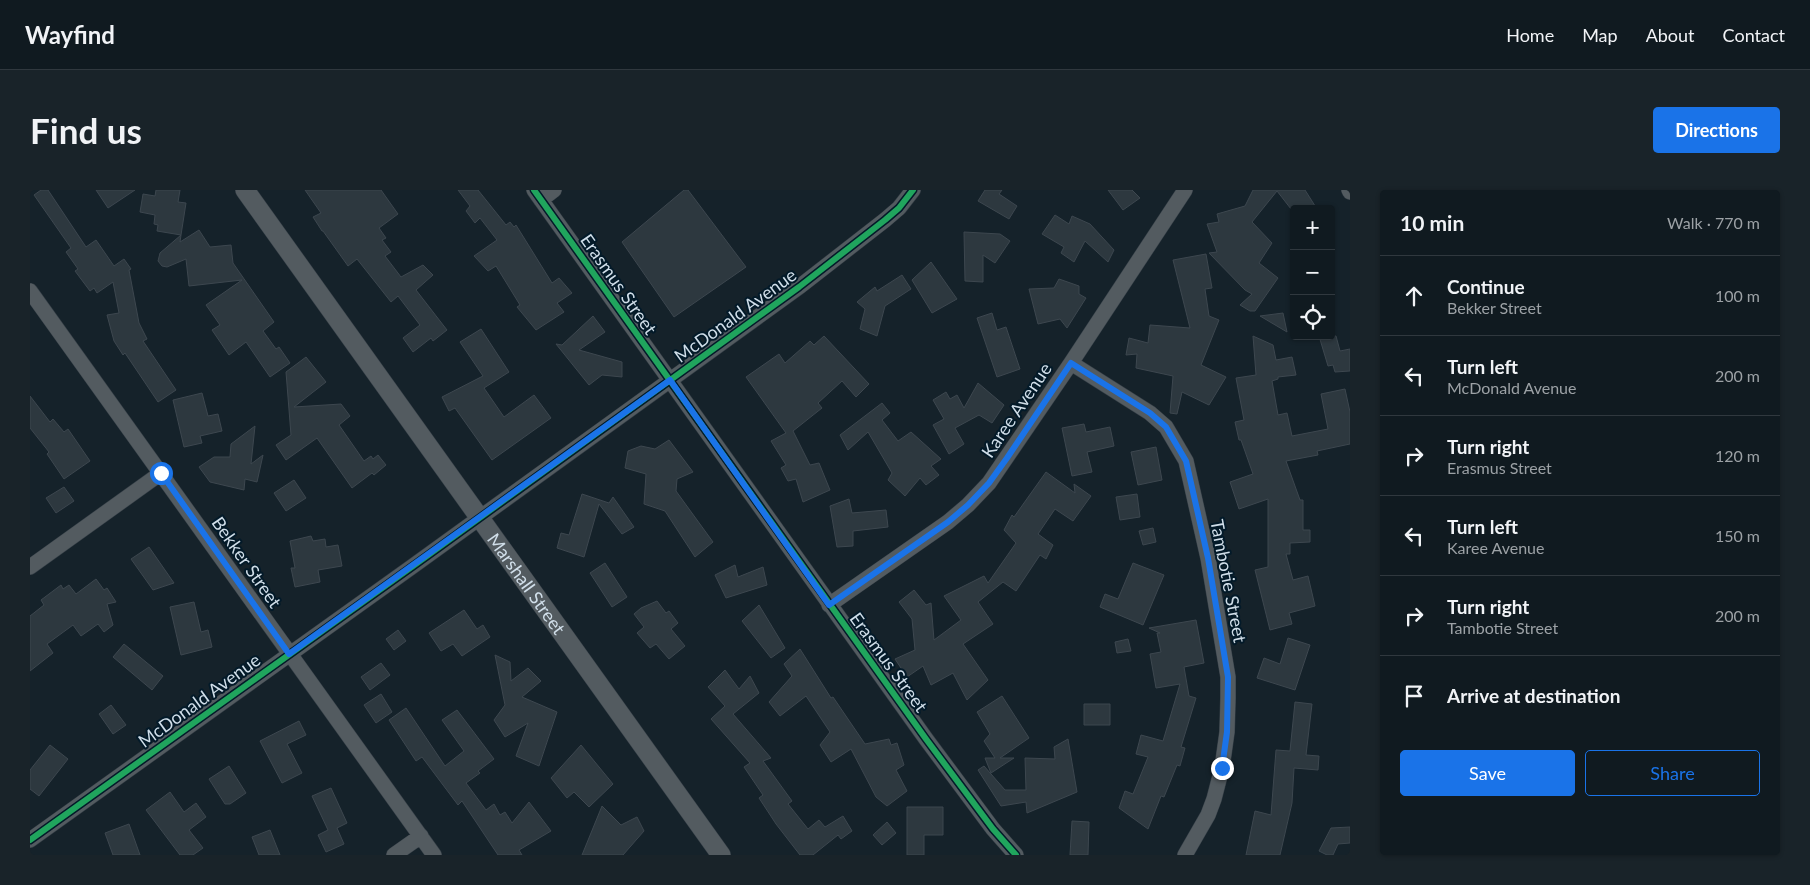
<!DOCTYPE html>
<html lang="en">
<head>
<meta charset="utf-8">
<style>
	:root { --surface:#101a20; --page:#192329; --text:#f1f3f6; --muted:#9ca1a5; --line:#30383e; --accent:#1a73e8 }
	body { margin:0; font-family:Lato,sans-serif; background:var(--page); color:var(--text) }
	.controls { position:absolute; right:15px; top:15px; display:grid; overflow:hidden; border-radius:5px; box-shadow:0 1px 4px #0004 }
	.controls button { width:45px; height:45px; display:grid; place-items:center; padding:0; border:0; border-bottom:1px solid var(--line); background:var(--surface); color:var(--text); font:25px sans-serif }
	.stop { position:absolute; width:15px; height:15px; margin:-11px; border:4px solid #1a73e8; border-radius:50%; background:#fff }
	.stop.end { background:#1a73e8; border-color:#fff; box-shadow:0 1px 5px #0008 }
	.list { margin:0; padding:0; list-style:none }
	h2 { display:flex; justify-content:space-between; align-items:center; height:65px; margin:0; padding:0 20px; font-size:21px }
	h2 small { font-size:16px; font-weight:400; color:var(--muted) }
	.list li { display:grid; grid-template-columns:32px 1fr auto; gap:15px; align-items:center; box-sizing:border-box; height:80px; padding:0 20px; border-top:1px solid var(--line) }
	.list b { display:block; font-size:19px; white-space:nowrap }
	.list p { margin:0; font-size:16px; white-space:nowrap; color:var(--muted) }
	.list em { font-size:16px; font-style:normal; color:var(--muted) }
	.actions { display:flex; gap:10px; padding:15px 20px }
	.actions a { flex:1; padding:11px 0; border:1px solid var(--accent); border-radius:5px; text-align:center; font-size:18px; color:var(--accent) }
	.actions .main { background:var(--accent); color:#fff }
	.icon { flex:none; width:28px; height:28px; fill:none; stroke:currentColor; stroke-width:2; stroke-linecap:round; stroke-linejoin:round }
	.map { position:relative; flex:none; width:1320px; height:665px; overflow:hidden; border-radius:5px }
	header { display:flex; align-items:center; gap:30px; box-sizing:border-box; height:70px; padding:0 25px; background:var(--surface); border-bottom:1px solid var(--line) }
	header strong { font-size:24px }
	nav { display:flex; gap:28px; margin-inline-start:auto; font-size:18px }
	.intro { display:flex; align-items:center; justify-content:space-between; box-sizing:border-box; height:120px; padding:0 30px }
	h1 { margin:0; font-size:35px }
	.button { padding:12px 22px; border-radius:5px; background:var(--accent); color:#fff; font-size:18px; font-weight:700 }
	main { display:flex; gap:30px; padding:0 30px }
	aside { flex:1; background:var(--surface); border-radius:5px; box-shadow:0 1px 4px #0004 }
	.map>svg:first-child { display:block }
</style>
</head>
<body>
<header>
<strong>Wayfind</strong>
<nav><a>Home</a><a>Map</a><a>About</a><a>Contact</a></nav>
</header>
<div class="intro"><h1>Find us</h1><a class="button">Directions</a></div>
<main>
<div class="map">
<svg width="1320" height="665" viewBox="0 0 1320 665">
	<rect width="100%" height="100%" fill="#15222a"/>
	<!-- building -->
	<path fill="#2d383f" stroke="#3d474f" d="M 11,0 L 18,0 L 56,57 L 66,50 L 84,76 L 94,69 L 101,79 L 99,80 L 109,133 L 117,149 L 113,151 L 146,200 L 128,212 L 95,163 L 93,165 L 84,151 L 77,125 L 89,123 L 83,92 L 67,103 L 64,98 L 60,101 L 45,81 L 48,79 L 36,62 L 41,58 L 4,5 Z
		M 66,0 L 105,0 L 78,18 Z
		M 126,0 L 150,0 L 148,12 L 156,13 L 151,45 L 127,41 L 128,35 L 124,34 L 125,25 L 110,22 L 113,4 L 125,6 Z
		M 275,0 L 351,0 L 368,24 L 349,38 L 356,48 L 352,50 L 361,62 L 355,66 L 371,87 L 393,75 L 403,85 L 386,100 L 417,140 L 403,151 L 401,148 L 383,162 L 373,148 L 390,135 L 368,106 L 361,112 L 327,69 L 318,76 L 293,41 L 292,41 L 283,27 L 291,23 Z
		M 428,0 L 448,0 L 476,35 L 480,32 L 484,37 L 486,35 L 522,93 L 529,88 L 542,103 L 527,113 L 534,122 L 506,140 L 487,117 L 490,115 L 466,76 L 458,81 L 444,66 L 467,50 L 450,28 L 445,33 L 436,21 L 440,16 Z
		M 654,0 L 658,0 L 716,77 L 644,127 L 592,52 Z
		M 955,0 L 972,0 L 969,4 L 987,16 L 979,29 L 948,11 Z
		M 1078,0 L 1102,0 L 1110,8 L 1093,20 Z
		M 1223,0 L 1275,0 L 1287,19 L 1261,19 L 1247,1 L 1222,32 L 1242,53 L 1229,73 L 1248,88 L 1225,121 L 1220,121 L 1210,115 L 1222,104 L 1215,100 L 1179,63 L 1187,62 L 1177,34 L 1189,32 L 1187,24 L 1215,16 Z
		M 1025,25 L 1039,34 L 1042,26 L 1060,34 L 1084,60 L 1078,72 L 1055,51 L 1044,72 L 1031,63 L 1034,57 L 1012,44 Z
		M 169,40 L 180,57 L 201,55 L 203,73 L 244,132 L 233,141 L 246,159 L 249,157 L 260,173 L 240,187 L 216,152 L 199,165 L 182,140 L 190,135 L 176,115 L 212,90 L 159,96 L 156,69 L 137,77 L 132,76 L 128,71 L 130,63 L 151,45 L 150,52 Z
		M 934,42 L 970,44 L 980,51 L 965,73 L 953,65 L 953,92 L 935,91 Z
		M 1176,64 L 1182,98 L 1175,99 L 1179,126 L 1189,130 L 1171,175 L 1196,187 L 1179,215 L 1152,202 L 1147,224 L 1140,223 L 1143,186 L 1106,178 L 1107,164 L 1096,165 L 1099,148 L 1118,153 L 1120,135 L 1160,138 L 1143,70 Z
		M 901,72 L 927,109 L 902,123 L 882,90 Z
		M 872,85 L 881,99 L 855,116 L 847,146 L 830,139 L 835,119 L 827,112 L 845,97 L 847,101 Z
		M 1029,89 L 1049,96 L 1049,104 L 1056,108 L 1037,138 L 1030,129 L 1008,134 L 999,99 L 1024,98 Z
		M 962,123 L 967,140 L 976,137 L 990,179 L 967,187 L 947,128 Z
		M 1253,123 L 1257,142 L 1230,126 Z
		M 563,126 L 575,142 L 549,160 L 592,172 L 592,187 L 572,185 L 559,195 L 526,154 L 532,155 Z
		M 451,139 L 479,182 L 454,198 L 474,227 L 504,205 L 521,228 L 462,270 L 425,218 L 419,221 L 412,207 L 453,186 L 430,152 Z
		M 794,146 L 839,194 L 826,207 L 812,191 L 788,213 L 792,218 L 763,241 L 780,275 L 789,273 L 800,300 L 773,312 L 766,289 L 758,291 L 751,278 L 756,275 L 741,251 L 756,243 L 716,187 L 749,164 L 755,173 L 780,151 L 784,155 Z
		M 1223,146 L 1243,155 L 1246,170 L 1262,167 L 1266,185 L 1248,187 L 1248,189 L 1242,191 L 1248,225 L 1257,223 L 1262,246 L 1298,239 L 1291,204 L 1315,199 L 1320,222 L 1320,254 L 1287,261 L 1288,265 L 1256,271 L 1270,310 L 1273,310 L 1273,340 L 1280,340 L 1280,352 L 1260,353 L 1260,364 L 1256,364 L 1263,390 L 1278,386 L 1285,416 L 1259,423 L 1262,434 L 1240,440 L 1225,380 L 1238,377 L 1238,309 L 1209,319 L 1200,292 L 1223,284 L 1211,250 L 1209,250 L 1205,232 L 1214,230 L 1206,188 L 1226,185 Z
		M 1289,146 L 1306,146 L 1310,161 L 1320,159 L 1320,181 L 1305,182 L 1303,175 L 1298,176 Z
		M 276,167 L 296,192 L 264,217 L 311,214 L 320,226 L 309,235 L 334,271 L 341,266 L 343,269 L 348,265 L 356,275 L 344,285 L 342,283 L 322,298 L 287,248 L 256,270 L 246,255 L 261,245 L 256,182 Z
		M 948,193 L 974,215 L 962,233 L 949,225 L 925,238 L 934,254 L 919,264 L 903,235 L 914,229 L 903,210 L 916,202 L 920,209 L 927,205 L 934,218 Z
		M 172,203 L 178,226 L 188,224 L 192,241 L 170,246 L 172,253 L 154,257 L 143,210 Z
		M 0,206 L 20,232 L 23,229 L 34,242 L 38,239 L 60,271 L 34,289 L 17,264 L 19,262 L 0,238 Z
		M 852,213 L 860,223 L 852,230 L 868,251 L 881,242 L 911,269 L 901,276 L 909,285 L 896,295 L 890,288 L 875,306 L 858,290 L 862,283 L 838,242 L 818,260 L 810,245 Z
		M 1054,234 L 1056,242 L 1080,237 L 1084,256 L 1057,262 L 1062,282 L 1042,286 L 1032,238 Z
		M 225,236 L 221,274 L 233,265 L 227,292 L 215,289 L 214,300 L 180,292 L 169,277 L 184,267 L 200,267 L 201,254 Z
		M 639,250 L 663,282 L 647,289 L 646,301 L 683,352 L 665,367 L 635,321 L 614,314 L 616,284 L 595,278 L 598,261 L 611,256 L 625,259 Z
		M 1126,257 L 1132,290 L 1108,295 L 1101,262 Z
		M 1016,282 L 1045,303 L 1044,294 L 1061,306 L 1043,331 L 1025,319 L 1008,344 L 1023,355 L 1016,369 L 1010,365 L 986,401 L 973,392 L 948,412 L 963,434 L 933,454 L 958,490 L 937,510 L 923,483 L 901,495 L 893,476 L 877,487 L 865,469 L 885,460 L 882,429 L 869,412 L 884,400 L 896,415 L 901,413 L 904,450 L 931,430 L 914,406 L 954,386 L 958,393 L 986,353 L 974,340 L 982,325 L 984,327 Z
		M 264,290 L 276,308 L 256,321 L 244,303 Z
		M 34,297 L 44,311 L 26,323 L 16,308 Z
		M 552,304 L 579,313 L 583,307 L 604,337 L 592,344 L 569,314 L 554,367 L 527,358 L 531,343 L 539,345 Z
		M 1107,304 L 1110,327 L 1090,330 L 1086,307 Z
		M 819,309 L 822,323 L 856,320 L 858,337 L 823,341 L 823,356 L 807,357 L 800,316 Z
		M 1123,338 L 1126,352 L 1113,355 L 1109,341 Z
		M 281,346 L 283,351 L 295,349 L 296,357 L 308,355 L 312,376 L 288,380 L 290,392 L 265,397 L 261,378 L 265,378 L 260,351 Z
		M 119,357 L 144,393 L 123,400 L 101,369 Z
		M 575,373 L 597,407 L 582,417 L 560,383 Z
		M 1103,373 L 1134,385 L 1113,435 L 1070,417 L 1075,404 L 1088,409 Z
		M 705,375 L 708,387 L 733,377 L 737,395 L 696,408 L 685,385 Z
		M 66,389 L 74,400 L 77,398 L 86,412 L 77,414 L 83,435 L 74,442 L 68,434 L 51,446 L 43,435 L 17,454 L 23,463 L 0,481 L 0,426 L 14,415 L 11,410 L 31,395 L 33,399 L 39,395 L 46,404 Z
		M 627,411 L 636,423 L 639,421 L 648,433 L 641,439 L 655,456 L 639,469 L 626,454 L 620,458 L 607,443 L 614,437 L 604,424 L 611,418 Z
		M 164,412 L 171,442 L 178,440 L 182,457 L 151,465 L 140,417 Z
		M 729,415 L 755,458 L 741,468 L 712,431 Z
		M 434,420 L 447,439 L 453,435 L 460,447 L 432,466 L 423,454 L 411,461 L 399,443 Z
		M 1166,430 L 1174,473 L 1154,477 L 1159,506 L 1166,508 L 1151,557 L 1155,558 L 1150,576 L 1147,575 L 1134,607 L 1131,606 L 1118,639 L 1089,618 L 1095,601 L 1103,604 L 1118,567 L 1106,564 L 1111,545 L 1133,551 L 1150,494 L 1126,498 L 1120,464 L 1131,462 L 1127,443 L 1130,443 L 1119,438 Z
		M 368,440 L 376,451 L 364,460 L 356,449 Z
		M 1258,448 L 1280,455 L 1265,500 L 1227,488 L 1234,468 L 1250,474 Z
		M 1098,449 L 1101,461 L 1087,463 L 1085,452 Z
		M 94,454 L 133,486 L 122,500 L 83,467 Z
		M 770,459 L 801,508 L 803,507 L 835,554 L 859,549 L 861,555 L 867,553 L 874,575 L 866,580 L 877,601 L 857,616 L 846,607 L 821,559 L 801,572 L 790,555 L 800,542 L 776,506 L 750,526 L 739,512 L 762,486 L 754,474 Z
		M 465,465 L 480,472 L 481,491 L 498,478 L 511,491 L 492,507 L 527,522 L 509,576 L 486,566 L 498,533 L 475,547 L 464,530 L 475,515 Z
		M 351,473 L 360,485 L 340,500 L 331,487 Z
		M 695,480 L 709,499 L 720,486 L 729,503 L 703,524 L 741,568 L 733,571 L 762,611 L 758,614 L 778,639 L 789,630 L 795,637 L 813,626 L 822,641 L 811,649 L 808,645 L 783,665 L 770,665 L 746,634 L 729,608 L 733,605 L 714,577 L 720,573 L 681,529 L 695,516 L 678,497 Z
		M 351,504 L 362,522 L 346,533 L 334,515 Z
		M 972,506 L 999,548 L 970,568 L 984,568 L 961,583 L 955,568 L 965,568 L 954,551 L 960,544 L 947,522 Z
		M 1265,512 L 1282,514 L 1276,565 L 1289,566 L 1288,580 L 1264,578 L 1262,613 L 1250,665 L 1216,665 L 1225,621 L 1241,625 L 1246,560 L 1260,561 Z
		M 1054,514 L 1080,514 L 1080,535 L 1054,535 Z
		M 81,515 L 96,535 L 83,544 L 69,524 Z
		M 376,518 L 415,576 L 434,561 L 412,530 L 427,520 L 464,569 L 448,581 L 450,583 L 436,593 L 456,620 L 464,614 L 470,625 L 475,622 L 482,633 L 499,612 L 521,641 L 489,660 L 492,665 L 468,665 L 432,611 L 428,615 L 392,567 L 386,571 L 359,530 Z
		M 269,531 L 276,545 L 257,554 L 272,583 L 252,593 L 230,551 Z
		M 1038,549 L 1047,602 L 997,623 L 996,612 L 971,616 L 948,580 L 954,576 L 975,600 L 996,600 L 995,568 L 1025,569 L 1024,557 Z
		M 20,555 L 38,569 L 9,606 L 0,599 L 0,580 Z
		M 551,555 L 583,594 L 559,617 L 544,602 L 537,608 L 521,588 Z
		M 199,576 L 216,603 L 200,614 L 195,614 L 179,589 Z
		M 301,598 L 317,633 L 307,638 L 314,654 L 296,662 L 288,645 L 298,640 L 282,606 Z
		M 140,602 L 154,622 L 166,613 L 176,627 L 159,640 L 173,658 L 163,665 L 150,665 L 116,620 Z
		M 572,616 L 591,635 L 607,627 L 614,641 L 593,665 L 552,665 Z
		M 877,617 L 913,617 L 913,645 L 894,645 L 894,665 L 877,665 Z
		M 1042,631 L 1059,632 L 1058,665 L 1040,665 Z
		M 857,632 L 866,643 L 852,655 L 843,645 Z
		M 99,634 L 110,665 L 83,665 L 75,643 Z
		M 1320,637 L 1320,653 L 1308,654 L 1303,665 L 1297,665 L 1289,661 L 1301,638 Z
		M 240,640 L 250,665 L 229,665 L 222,647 Z"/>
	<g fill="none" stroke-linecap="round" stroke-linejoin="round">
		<defs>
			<path id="minor" d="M 504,0 L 896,549 L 963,639 L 986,665
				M 1319,0 L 1320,2
				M 511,10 L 524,0
				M 0,101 L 404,665
				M 1041,173 L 1120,223 L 1136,237 L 1156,271 L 1178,368 L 1198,487 L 1198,508 L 1197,542 L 1192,578 L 1184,609 L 1178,625 L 1155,665
				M 0,377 L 131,283
				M 799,415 L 918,332 L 938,315 L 959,293 L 1041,173 L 1155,0
				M 0,650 L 383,376 L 769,97 L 855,30 L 869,18 L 883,0
				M 364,665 L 391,646"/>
			<g id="tertiary">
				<path id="s1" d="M 215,0 L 691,665"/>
			</g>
		</defs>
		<!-- minor casing -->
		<use href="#minor" stroke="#353f47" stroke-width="16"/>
		<!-- tertiary casing -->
		<use href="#tertiary" stroke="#353f47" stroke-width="20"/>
		<!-- minor -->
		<use href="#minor" stroke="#535b60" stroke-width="15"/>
		<!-- tertiary -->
		<use href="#tertiary" stroke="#535b60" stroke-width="19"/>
		<defs>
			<path id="cycleway" d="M 504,0 L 896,549 L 963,639 L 986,665
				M 0,650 L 383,376 L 769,97 L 855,30 L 869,18 L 883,0"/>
		</defs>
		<!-- cycleway casing -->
		<use href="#cycleway" stroke="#031a29" stroke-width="9"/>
		<!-- cycleway -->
		<use href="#cycleway" stroke="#20a55d" stroke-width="6"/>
	</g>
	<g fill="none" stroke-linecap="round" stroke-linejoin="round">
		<!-- route -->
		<path stroke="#1a73e8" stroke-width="6" d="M 131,283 L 259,464 L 640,190 L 799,415 L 918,332 L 938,315 L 959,293 L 977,268 L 1041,173 L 1120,223 L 1136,237 L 1156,271 L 1178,368 L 1198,487 L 1197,542 L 1192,578"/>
	</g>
	<g text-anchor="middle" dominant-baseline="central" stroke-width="4" stroke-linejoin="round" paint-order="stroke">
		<!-- street labels -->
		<g font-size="18" fill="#d0dee9" stroke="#031a29">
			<text transform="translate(589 94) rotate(55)">Erasmus Street</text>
			<text transform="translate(705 125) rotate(-36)">McDonald Avenue</text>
			<text transform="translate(986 220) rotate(-56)">Karee Avenue</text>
			<text transform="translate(217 372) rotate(55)">Bekker Street</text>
			<text transform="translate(1199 391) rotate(79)">Tambotie Street</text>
			<text stroke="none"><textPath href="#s1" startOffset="484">Marshall Street</textPath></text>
			<text transform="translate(859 472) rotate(54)">Erasmus Street</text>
			<text transform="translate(169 510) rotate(-36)">McDonald Avenue</text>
		</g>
	</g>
</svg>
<div class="controls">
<button>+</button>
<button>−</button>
<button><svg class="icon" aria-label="locate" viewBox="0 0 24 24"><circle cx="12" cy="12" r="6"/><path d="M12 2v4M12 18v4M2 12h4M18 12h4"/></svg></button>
</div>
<div class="stop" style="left:131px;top:283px"></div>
<div class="stop end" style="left:1192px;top:578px"></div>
</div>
<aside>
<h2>10 min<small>Walk · 770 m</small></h2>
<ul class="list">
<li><svg class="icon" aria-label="ahead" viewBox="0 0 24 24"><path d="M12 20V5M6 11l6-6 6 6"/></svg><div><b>Continue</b><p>Bekker Street</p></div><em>100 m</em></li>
<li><svg class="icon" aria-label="left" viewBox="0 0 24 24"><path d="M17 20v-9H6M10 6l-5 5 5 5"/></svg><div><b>Turn left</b><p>McDonald Avenue</p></div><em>200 m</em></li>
<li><svg class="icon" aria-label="right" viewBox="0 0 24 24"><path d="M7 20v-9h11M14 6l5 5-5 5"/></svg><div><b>Turn right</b><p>Erasmus Street</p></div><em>120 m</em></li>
<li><svg class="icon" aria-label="left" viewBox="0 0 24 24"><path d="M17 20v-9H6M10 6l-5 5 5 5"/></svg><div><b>Turn left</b><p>Karee Avenue</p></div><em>150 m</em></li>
<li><svg class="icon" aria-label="right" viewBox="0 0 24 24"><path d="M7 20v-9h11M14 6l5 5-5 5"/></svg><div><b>Turn right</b><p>Tambotie Street</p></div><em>200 m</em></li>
<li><svg class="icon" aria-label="arrive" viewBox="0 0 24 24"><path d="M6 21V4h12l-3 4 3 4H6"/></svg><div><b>Arrive at destination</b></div></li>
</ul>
<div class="actions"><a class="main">Save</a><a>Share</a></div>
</aside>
</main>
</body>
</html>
